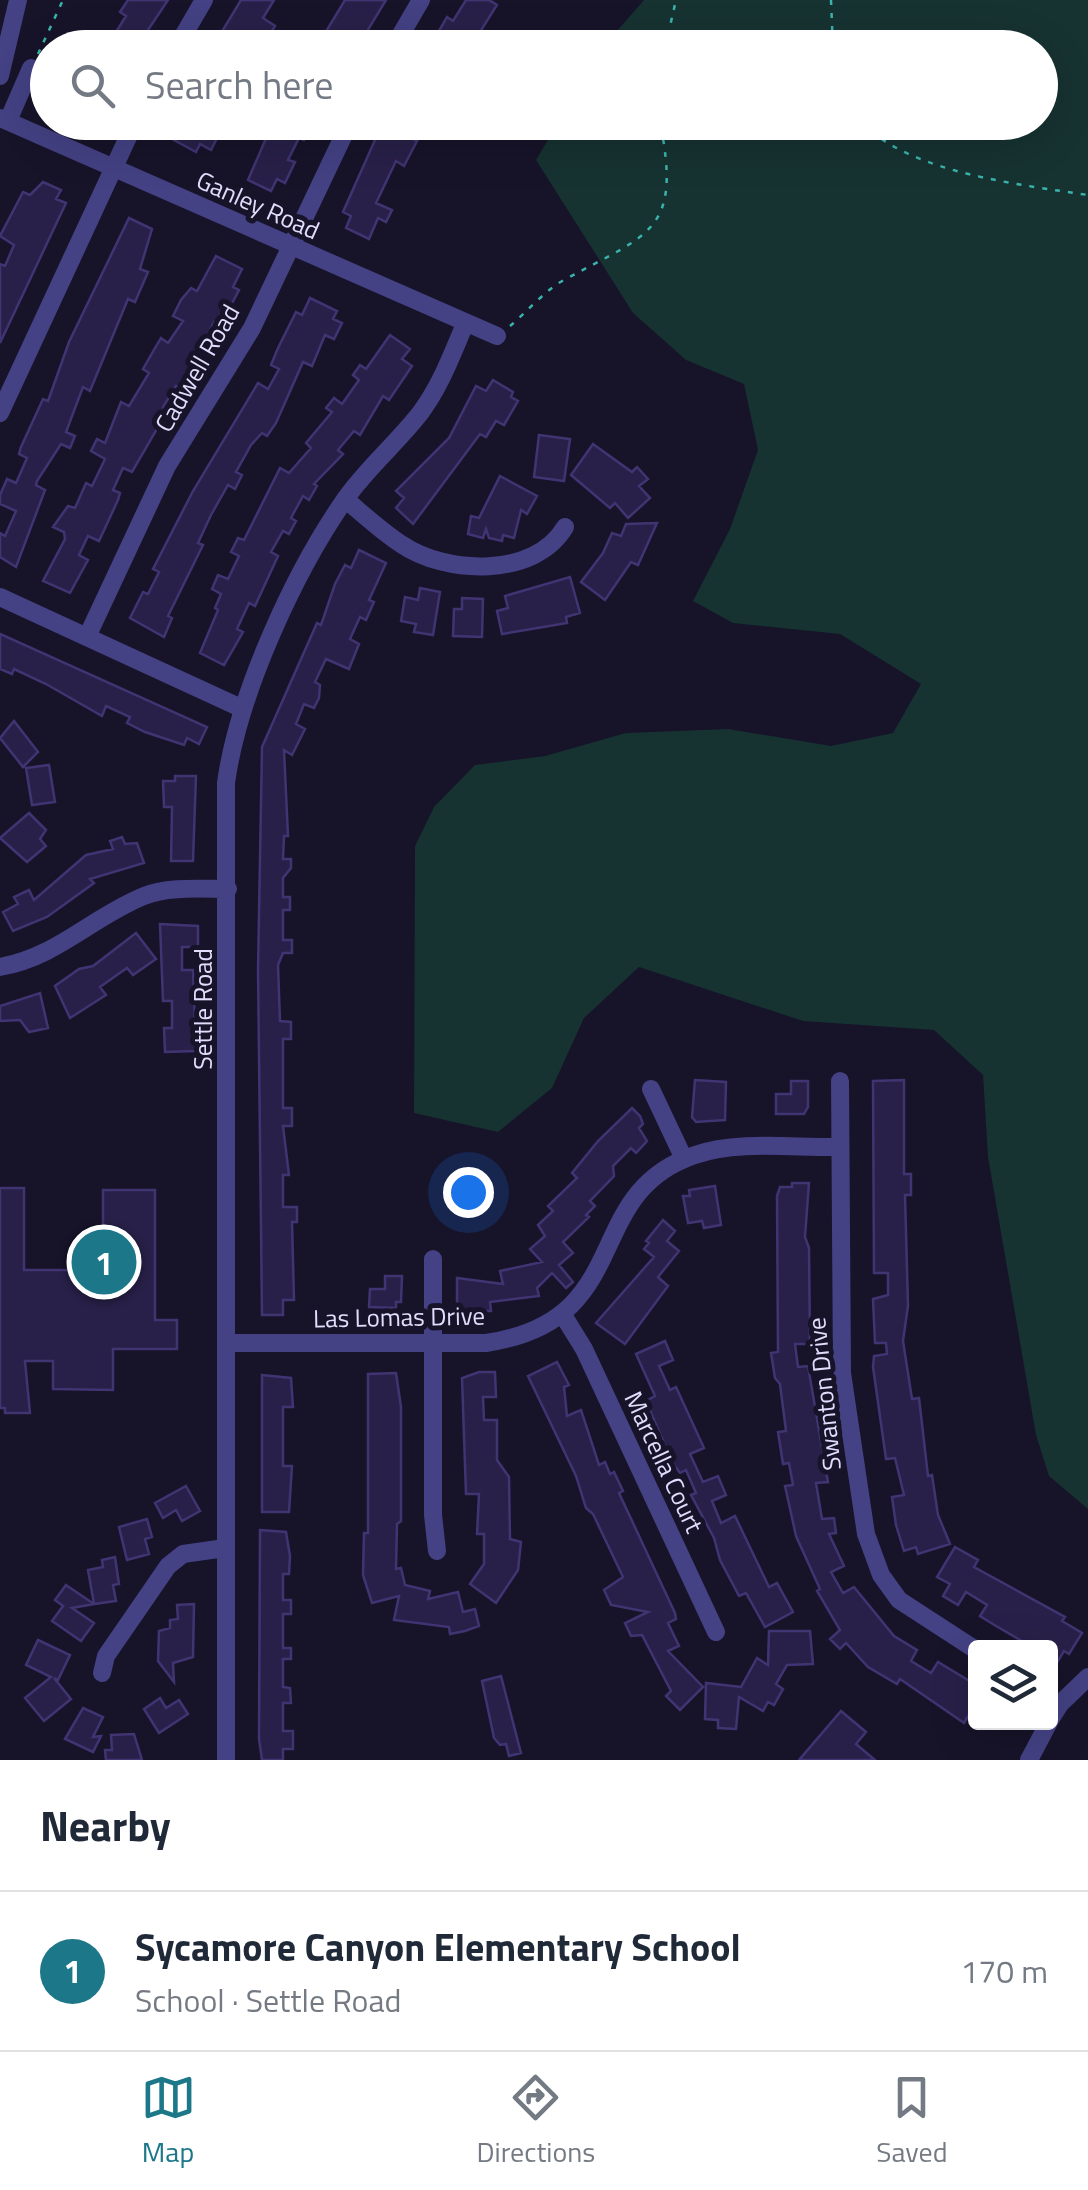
<!DOCTYPE html>
<html lang="en">
<head>
<meta charset="utf-8">
<style>
	:root { --surface:#fff; --page:#f2f2f3; --text:#1f2937; --muted:#747a83; --line:#e0e1e3; --accent:#1c7789 }
	body { margin:0; font-family:"Titillium Web",sans-serif; background:var(--page); color:var(--text) }
	.controls { position:absolute; right:30px; bottom:30px; display:grid; overflow:hidden; border-radius:10px; box-shadow:0 10px 40px #0002 }
	.controls button { width:90px; height:90px; display:grid; place-items:center; padding:0; border:0; border-bottom:2px solid var(--line); background:var(--surface); color:var(--text); font:50px sans-serif }
	.you { position:absolute; left:468px; top:1192px; width:35px; height:35px; margin:-25px; border:8px solid #fff; border-radius:50%; background:#1a73e8; box-shadow:0 0 0 15px #1a73e833 }
	.badge { display:grid; place-items:center; width:65px; height:65px; border-radius:50%; background:var(--accent); color:#fff; font-size:32px; font-weight:700 }
	.pin { position:absolute; translate:-50% -50%; border:5px solid #fff; box-shadow:0 2px 10px #0006 }
	.list { margin:0; padding:0; list-style:none }
	h2 { display:flex; justify-content:space-between; align-items:center; height:130px; margin:0; padding:0 40px; font-size:42px }
	h2 small { font-size:32px; font-weight:400; color:var(--muted) }
	.list li { display:grid; grid-template-columns:65px 1fr auto; gap:30px; align-items:center; box-sizing:border-box; height:160px; padding:0 40px; border-top:2px solid var(--line) }
	.list b { display:block; font-size:38px; white-space:nowrap }
	.list p { margin:0; font-size:32px; white-space:nowrap; color:var(--muted) }
	.list em { font-size:32px; font-style:normal; color:var(--muted) }
	.icon { flex:none; width:55px; height:55px; fill:none; stroke:currentColor; stroke-width:2; stroke-linecap:round; stroke-linejoin:round }
	.map { position:relative; flex:none; width:1088px; height:1760px; overflow:hidden }
	.search { position:absolute; background:var(--surface); box-shadow:0 10px 40px #0002; left:30px; right:30px; top:30px; height:110px; display:flex; align-items:center; gap:25px; box-sizing:border-box; padding:0 35px; border-radius:55px; color:var(--muted); font-size:38px }
	.sheet { height:290px; background:var(--surface) }
	nav { display:flex; justify-content:space-around; align-items:center; box-sizing:border-box; height:140px; border-top:2px solid var(--line); background:var(--surface); font-size:28px; color:var(--muted) }
	nav a { display:grid; justify-items:center; gap:5px }
	nav .on { color:var(--accent) }
	.map>svg:first-child { display:block }
</style>
</head>
<body>
<div class="map">
<svg width="1088" height="1760" viewBox="0 0 1088 1760">
	<rect width="100%" height="100%" fill="#171329"/>
	<!-- green -->
	<path fill="#163231" d="M 644,0 L 1088,0 L 1088,1509 L 1049,1476 L 1036,1435 L 988,1157 L 983,1075 L 934,1030 L 803,1021 L 639,967 L 584,1018 L 552,1088 L 498,1132 L 414,1113 L 415,846 L 434,807 L 475,765 L 545,756 L 626,733 L 728,729 L 831,746 L 893,733 L 921,684 L 840,634 L 733,623 L 693,601 L 730,529 L 758,450 L 744,384 L 686,360 L 633,313 L 536,160 L 558,123 L 1040,122 L 1040,48 L 603,47 Z"/>
	<!-- building -->
	<path fill="#282048" stroke="#413472" stroke-width="2.5" d="M 128,0 L 168,0 L 136,48 L 106,48 L 126,16 L 120,12 Z
		M 241,0 L 274,0 L 263,18 L 275,26 L 268,38 L 262,34 L 255,48 L 212,48 Z
		M 345,0 L 386,0 L 357,48 L 316,48 Z
		M 466,0 L 489,0 L 497,5 L 470,48 L 440,48 L 444,41 L 436,36 L 447,17 L 453,21 Z
		M 177,122 L 200,122 L 219,134 L 211,150 L 200,144 L 196,152 L 172,139 Z
		M 273,122 L 311,127 L 304,140 L 299,138 L 288,160 L 295,162 L 285,183 L 277,179 L 271,191 L 248,180 Z
		M 383,122 L 418,122 L 409,137 L 417,141 L 404,166 L 396,161 L 376,203 L 392,210 L 386,222 L 378,218 L 369,239 L 346,228 L 351,216 L 343,212 Z
		M 43,182 L 61,190 L 56,199 L 66,203 L 0,343 L 0,264 L 5,266 L 14,245 L 0,236 L 23,192 L 30,195 Z
		M 129,218 L 152,229 L 140,269 L 148,272 L 135,302 L 128,299 L 90,391 L 83,387 L 66,432 L 75,436 L 70,448 L 61,444 L 37,481 L 36,485 L 45,490 L 16,567 L 0,557 L 0,533 L 5,536 L 16,511 L 0,504 L 0,495 L 7,479 L 16,483 L 27,458 L 19,454 L 21,447 L 43,399 L 48,401 L 69,342 Z
		M 216,256 L 242,269 L 233,287 L 239,290 L 220,326 L 214,322 L 199,352 L 204,355 L 182,389 L 176,386 L 163,407 L 168,410 L 132,472 L 123,468 L 113,490 L 120,493 L 118,500 L 99,541 L 88,536 L 79,555 L 88,560 L 70,593 L 43,581 L 65,539 L 64,532 L 53,527 L 68,506 L 75,508 L 86,483 L 92,486 L 105,459 L 91,451 L 97,439 L 105,443 L 121,402 L 129,406 L 149,373 L 143,369 L 155,348 L 161,338 L 168,343 L 183,321 L 173,316 L 181,300 L 191,288 L 197,291 Z
		M 310,298 L 337,311 L 333,319 L 342,323 L 334,339 L 325,335 L 312,366 L 303,362 L 276,423 L 267,436 L 262,433 L 251,445 L 236,472 L 242,475 L 235,489 L 228,485 L 211,515 L 198,543 L 203,545 L 168,616 L 172,618 L 164,637 L 130,618 L 143,592 L 148,594 L 159,572 L 153,569 L 193,491 L 258,383 L 268,389 L 279,369 L 271,365 L 278,348 L 296,312 L 302,315 Z
		M 390,335 L 410,349 L 402,359 L 412,366 L 389,400 L 383,396 L 360,435 L 354,431 L 338,450 L 343,454 L 314,484 L 317,486 L 309,500 L 303,496 L 291,518 L 296,521 L 289,534 L 283,531 L 271,552 L 278,556 L 255,606 L 249,603 L 237,629 L 243,632 L 224,665 L 200,653 L 218,610 L 215,608 L 221,594 L 212,589 L 218,575 L 228,579 L 239,556 L 231,552 L 238,538 L 244,540 L 280,468 L 289,473 L 311,448 L 306,443 L 332,412 L 326,408 L 334,398 L 342,404 L 359,380 L 353,375 L 360,365 L 366,369 Z
		M 493,380 L 513,392 L 511,397 L 518,401 L 504,425 L 496,421 L 486,437 L 480,434 L 413,524 L 396,508 L 404,498 L 396,491 L 449,438 L 476,386 L 486,391 Z
		M 539,435 L 570,439 L 564,481 L 534,477 Z
		M 593,444 L 632,472 L 637,467 L 648,479 L 639,486 L 650,498 L 628,518 L 615,503 L 610,508 L 571,475 Z
		M 500,476 L 537,496 L 527,514 L 521,510 L 514,538 L 503,535 L 502,541 L 489,538 L 486,529 L 483,538 L 468,534 L 471,516 L 479,518 Z
		M 657,523 L 638,565 L 631,562 L 605,600 L 581,582 L 603,553 L 612,533 L 621,536 L 626,524 Z
		M 359,550 L 386,563 L 369,600 L 374,602 L 366,620 L 360,617 L 350,639 L 359,644 L 349,669 L 326,659 L 315,682 L 320,685 L 319,698 L 314,708 L 304,704 L 296,724 L 305,729 L 292,755 L 284,750 L 288,836 L 284,836 L 283,859 L 291,859 L 291,868 L 283,878 L 283,897 L 290,897 L 290,910 L 283,910 L 283,940 L 292,940 L 292,953 L 283,953 L 278,965 L 280,1021 L 291,1022 L 291,1039 L 283,1039 L 283,1108 L 292,1108 L 292,1126 L 283,1126 L 289,1175 L 283,1175 L 283,1207 L 297,1207 L 297,1222 L 292,1222 L 294,1300 L 283,1300 L 283,1315 L 262,1315 L 258,970 L 262,747 L 317,623 L 321,625 L 335,584 L 345,565 L 351,568 Z
		M 570,577 L 580,613 L 566,617 L 567,623 L 502,634 L 497,611 L 508,608 L 505,596 Z
		M 420,588 L 440,592 L 433,635 L 414,632 L 416,624 L 401,621 L 405,597 L 418,600 Z
		M 462,598 L 483,599 L 482,637 L 453,636 L 454,609 L 462,609 Z
		M 0,634 L 207,727 L 199,744 L 187,738 L 184,745 L 145,732 L 127,723 L 130,717 L 106,706 L 102,716 L 46,684 L 14,669 L 12,674 L 0,669 Z
		M 14,721 L 38,752 L 23,767 L 0,738 Z
		M 49,765 L 55,802 L 32,805 L 26,768 Z
		M 175,776 L 196,776 L 193,861 L 171,861 L 172,807 L 164,807 L 163,781 L 175,781 Z
		M 29,813 L 46,830 L 40,839 L 46,846 L 27,862 L 0,838 Z
		M 122,837 L 125,844 L 137,843 L 144,863 L 90,879 L 94,883 L 47,917 L 13,931 L 3,912 L 18,904 L 14,897 L 29,890 L 34,900 L 86,855 L 113,849 L 110,841 Z
		M 160,924 L 198,926 L 198,947 L 182,947 L 182,970 L 193,970 L 196,1051 L 165,1052 L 164,1028 L 172,1028 L 172,1001 L 163,1001 Z
		M 136,933 L 156,959 L 133,975 L 127,968 L 100,987 L 106,995 L 70,1018 L 55,986 L 79,969 L 93,966 Z
		M 40,993 L 48,1028 L 29,1032 L 20,1020 L 0,1021 L 0,1006 Z
		M 695,1080 L 726,1082 L 725,1120 L 696,1122 L 692,1117 Z
		M 904,1080 L 904,1174 L 911,1174 L 911,1195 L 905,1195 L 908,1306 L 903,1341 L 912,1399 L 919,1398 L 928,1476 L 932,1475 L 938,1515 L 950,1544 L 918,1554 L 916,1547 L 904,1551 L 896,1525 L 892,1497 L 904,1495 L 895,1458 L 886,1459 L 873,1367 L 874,1356 L 887,1354 L 886,1343 L 875,1343 L 873,1299 L 888,1295 L 888,1273 L 874,1273 L 873,1081 Z
		M 791,1081 L 808,1081 L 808,1107 L 804,1114 L 776,1114 L 776,1094 L 791,1094 Z
		M 632,1108 L 640,1116 L 643,1124 L 639,1128 L 647,1141 L 636,1153 L 631,1148 L 613,1166 L 614,1176 L 590,1201 L 595,1206 L 586,1215 L 589,1217 L 563,1242 L 573,1253 L 559,1265 L 573,1282 L 566,1288 L 552,1273 L 537,1288 L 539,1296 L 490,1302 L 491,1311 L 477,1311 L 477,1315 L 457,1315 L 457,1278 L 503,1284 L 500,1271 L 542,1262 L 530,1249 L 545,1236 L 538,1225 L 553,1211 L 548,1206 L 577,1178 L 572,1173 L 598,1141 Z
		M 792,1183 L 809,1183 L 805,1237 L 809,1248 L 810,1344 L 795,1344 L 798,1367 L 808,1366 L 825,1465 L 828,1482 L 816,1483 L 822,1519 L 834,1518 L 836,1533 L 829,1534 L 844,1566 L 831,1572 L 843,1593 L 854,1587 L 894,1636 L 917,1650 L 911,1661 L 931,1673 L 938,1662 L 976,1685 L 976,1703 L 964,1723 L 900,1679 L 897,1684 L 868,1667 L 846,1643 L 840,1649 L 830,1639 L 840,1630 L 817,1591 L 820,1589 L 796,1536 L 785,1486 L 793,1485 L 789,1463 L 783,1464 L 778,1432 L 786,1431 L 780,1384 L 775,1378 L 771,1353 L 778,1352 L 777,1196 L 780,1187 L 792,1187 Z
		M 715,1186 L 721,1225 L 704,1228 L 702,1221 L 688,1223 L 683,1196 L 690,1196 L 689,1190 Z
		M 0,1188 L 24,1188 L 24,1270 L 103,1270 L 103,1190 L 155,1190 L 155,1320 L 177,1320 L 177,1349 L 113,1349 L 113,1390 L 53,1389 L 53,1361 L 25,1361 L 30,1413 L 5,1413 L 5,1408 L 0,1408 Z
		M 663,1220 L 675,1231 L 667,1241 L 679,1251 L 658,1277 L 668,1286 L 625,1344 L 596,1323 L 654,1257 L 644,1249 L 649,1243 L 646,1241 Z
		M 385,1276 L 402,1276 L 401,1302 L 396,1302 L 396,1308 L 369,1307 L 370,1289 L 385,1289 Z
		M 665,1341 L 673,1360 L 659,1366 L 670,1390 L 676,1387 L 704,1448 L 690,1454 L 703,1482 L 718,1476 L 726,1495 L 712,1501 L 721,1523 L 735,1516 L 769,1587 L 777,1583 L 793,1612 L 765,1627 L 746,1593 L 739,1596 L 720,1560 L 714,1538 L 691,1495 L 696,1493 L 686,1470 L 680,1473 L 672,1462 L 646,1401 L 655,1396 L 636,1354 Z
		M 557,1362 L 569,1385 L 564,1387 L 567,1416 L 581,1410 L 599,1465 L 605,1462 L 610,1474 L 614,1472 L 623,1491 L 619,1493 L 675,1613 L 676,1619 L 668,1623 L 679,1646 L 668,1651 L 703,1687 L 680,1710 L 666,1696 L 671,1691 L 642,1635 L 631,1636 L 625,1623 L 648,1612 L 611,1605 L 604,1590 L 623,1577 L 593,1514 L 586,1508 L 576,1476 L 528,1376 Z
		M 479,1372 L 495,1372 L 496,1397 L 483,1397 L 484,1420 L 497,1420 L 497,1460 L 509,1477 L 510,1539 L 521,1542 L 518,1570 L 496,1603 L 470,1584 L 484,1564 L 484,1534 L 477,1534 L 479,1494 L 466,1494 L 462,1378 Z
		M 396,1373 L 401,1407 L 401,1521 L 397,1524 L 396,1569 L 401,1568 L 405,1585 L 430,1591 L 428,1599 L 458,1592 L 463,1612 L 475,1609 L 479,1626 L 465,1631 L 450,1634 L 449,1627 L 394,1620 L 399,1596 L 372,1603 L 363,1575 L 364,1533 L 368,1533 L 368,1374 Z
		M 262,1375 L 291,1378 L 293,1407 L 283,1407 L 283,1466 L 292,1466 L 289,1512 L 262,1512 Z
		M 186,1486 L 200,1511 L 182,1521 L 176,1510 L 163,1518 L 155,1503 Z
		M 147,1519 L 152,1537 L 145,1539 L 149,1554 L 127,1560 L 119,1527 Z
		M 260,1530 L 286,1532 L 290,1556 L 289,1574 L 283,1574 L 283,1600 L 291,1600 L 291,1614 L 283,1614 L 283,1648 L 291,1648 L 291,1659 L 283,1659 L 283,1687 L 290,1688 L 291,1703 L 283,1703 L 283,1731 L 293,1731 L 293,1749 L 283,1749 L 283,1760 L 262,1760 L 259,1739 Z
		M 955,1547 L 978,1560 L 974,1567 L 1065,1617 L 1062,1621 L 1082,1633 L 1069,1654 L 1064,1651 L 1058,1661 L 1050,1657 L 1050,1648 L 1034,1648 L 996,1626 L 980,1616 L 987,1605 L 966,1592 L 958,1605 L 943,1596 L 950,1584 L 937,1577 Z
		M 115,1557 L 119,1584 L 113,1585 L 116,1601 L 94,1604 L 88,1570 L 103,1567 L 102,1560 Z
		M 66,1585 L 94,1604 L 72,1608 L 94,1623 L 81,1641 L 52,1621 L 63,1606 L 55,1600 Z
		M 194,1604 L 193,1657 L 173,1663 L 174,1682 L 158,1661 L 159,1631 L 170,1628 L 170,1620 L 178,1619 L 177,1605 Z
		M 769,1631 L 810,1631 L 813,1664 L 787,1665 L 776,1684 L 783,1689 L 774,1705 L 768,1702 L 763,1711 L 739,1697 L 736,1729 L 718,1728 L 718,1720 L 705,1719 L 706,1683 L 741,1687 L 757,1658 L 768,1665 Z
		M 38,1640 L 70,1655 L 58,1680 L 54,1678 L 71,1699 L 44,1721 L 25,1698 L 51,1677 L 26,1665 Z
		M 501,1676 L 521,1753 L 509,1756 L 506,1744 L 500,1745 L 494,1738 L 482,1681 Z
		M 160,1698 L 166,1708 L 179,1700 L 188,1714 L 159,1733 L 144,1709 Z
		M 83,1708 L 103,1717 L 93,1737 L 101,1736 L 93,1752 L 65,1739 Z
		M 841,1711 L 866,1732 L 856,1744 L 875,1760 L 799,1760 Z
		M 134,1734 L 142,1760 L 106,1760 L 105,1750 L 112,1750 L 111,1735 Z"/>
	<g fill="none" stroke-linecap="round" stroke-linejoin="round">
		<!-- path -->
		<path stroke="#3ab3ac" stroke-width="2.5" stroke-dasharray="5 8" stroke-linecap="butt" d="M 831,0 L 833,48
			M 665,48 L 676,0
			M 38,54 L 63,0
			M 862,122 C 908,173 1023,185 1088,195
			M 510,326 C 527,312 545,290 564,280 C 650,233 682,232 660,122"/>
		<!-- minor -->
		<path stroke="#444184" stroke-width="18" d="M 176,48 L 204,0
			M 393,48 L 421,0
			M 0,76 L 18,0
			M 0,118 L 497,336
			M 8,121 L 31,68
			M 0,413 L 135,122
			M 345,499 C 363,514 381,531 401,544 C 446,575 535,578 565,527
			M 0,597 L 241,708
			M 87,637 L 167,466 L 252,328 L 350,122
			M 0,967 C 57,957 92,917 144,896 C 167,886 203,889 228,889
			M 840,1081 L 842,1373 L 866,1534 L 881,1575 L 899,1600 L 976,1650
			M 651,1089 L 684,1159
			M 433,1259 L 433,1515 L 437,1551
			M 563,1315 L 584,1349 L 716,1632
			M 229,1343 L 486,1343 C 638,1320 579,1194 695,1155 C 738,1140 794,1148 840,1147
			M 102,1673 L 106,1656 L 168,1566 L 183,1554 L 225,1548
			M 1050,1720 L 1060,1704 L 1088,1677
			M 226,1760 L 226,783 C 238,695 294,572 346,498 C 368,467 398,442 421,412 C 441,385 452,354 465,324
			M 1029,1760 L 1049,1722"/>
	</g>
	<g text-anchor="middle" dominant-baseline="central" stroke-width="10" stroke-linejoin="round" paint-order="stroke">
		<!-- street labels -->
		<g font-size="25" fill="#e1ddfc" stroke="#171329">
			<text transform="translate(258 205) rotate(24)">Ganley Road</text>
			<text transform="translate(197 368) rotate(-60)">Cadwell Road</text>
			<text transform="translate(203 1009) rotate(-90)">Settle Road</text>
			<text transform="translate(399 1317) rotate(-1)">Las Lomas Drive</text>
			<text transform="translate(824 1394) rotate(-96)">Swanton Drive</text>
			<text transform="translate(664 1462) rotate(65)">Marcella Court</text>
		</g>
	</g>
</svg>
<div class="controls">
<button><svg class="icon" aria-label="layers" viewBox="0 0 24 24"><path d="M12 4l9 5-9 5-9-5zM3 14l9 5 9-5"/></svg></button>
</div>
<div class="you"></div>
<div class="pin badge" style="left:104px;top:1262px">1</div>
<div class="search"><svg class="icon" aria-label="search" viewBox="0 0 24 24"><circle cx="10" cy="10" r="6"/><path d="M15 15l6 6"/></svg>Search here</div>
</div>
<section class="sheet">
<h2>Nearby<small></small></h2>
<ul class="list">
<li><span class="badge">1</span><div><b>Sycamore Canyon Elementary School</b><p>School · Settle Road</p></div><em>170 m</em></li>
</ul>
</section>
<nav>
<a class="on"><svg class="icon" aria-label="map" viewBox="0 0 24 24"><path d="M3 6l6-2 6 2 6-2v14l-6 2-6-2-6 2zM9 4v14M15 6v14"/></svg>Map</a>
<a><svg class="icon" aria-label="directions" viewBox="0 0 24 24"><path d="M12 3l9 9-9 9-9-9zM9 14v-3h6M13 9l2 2-2 2"/></svg>Directions</a>
<a><svg class="icon" aria-label="saved" viewBox="0 0 24 24"><path d="M7 4h10v16l-5-4-5 4z"/></svg>Saved</a>
</nav>
</body>
</html>
